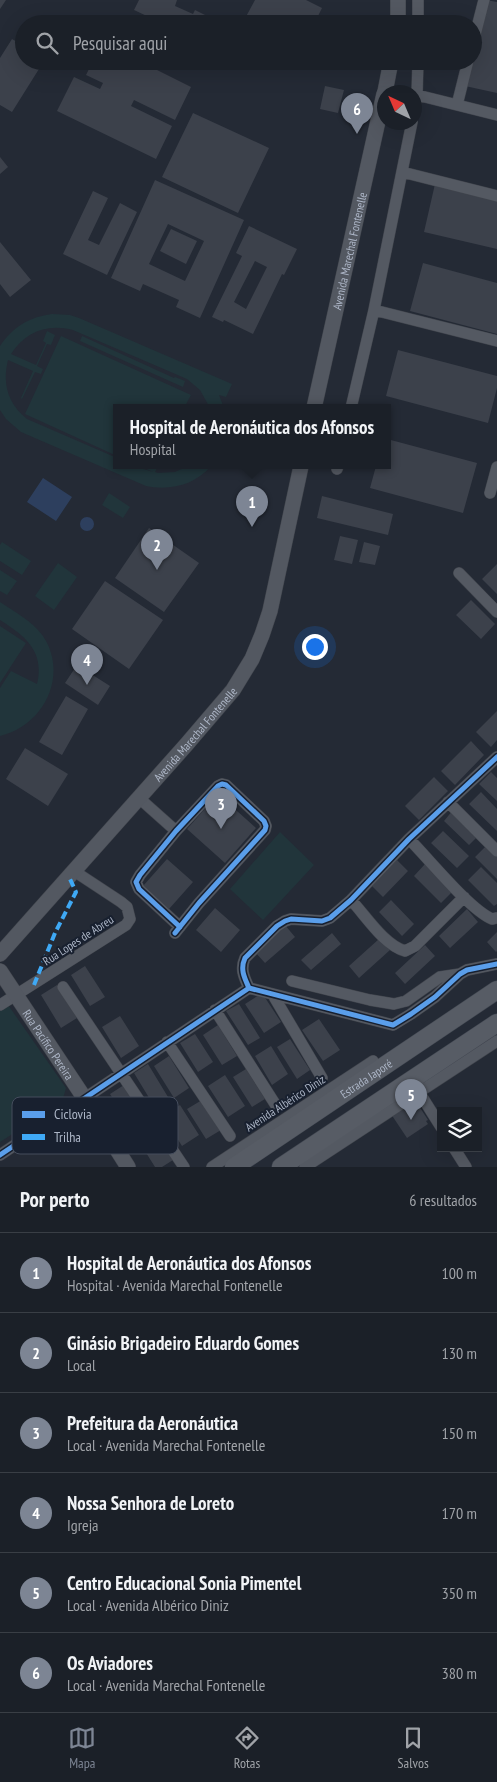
<!DOCTYPE html>
<html lang="pt">
<head>
<meta charset="utf-8">
<style>
	:root { --surface:#1b2028; --page:#242830; --text:#f1f3f6; --muted:#a0a3a8; --line:#393e45; --accent:#7d8594 }
	body { margin:0; font-family:"PT Sans Narrow",sans-serif; background:var(--page); color:var(--text) }
	.controls { position:absolute; right:15px; bottom:15px; display:grid; overflow:hidden; border-radius:0px; box-shadow:0 5px 20px #0002 }
	.controls button { width:45px; height:45px; display:grid; place-items:center; padding:0; border:0; border-bottom:1px solid var(--line); background:var(--surface); color:var(--text); font:25px sans-serif }
	.compass { position:absolute; left:377px; top:85px; width:45px; height:45px; border-radius:50%; background:var(--surface); box-shadow:0 5px 20px #0002; rotate:316deg }
	.you { position:absolute; left:314px; top:646px; width:18px; height:18px; margin:-12px; border:4px solid #fff; border-radius:50%; background:#1a73e8; box-shadow:0 0 0 8px #1a73e833 }
	.badge { display:grid; place-items:center; width:32px; height:32px; border-radius:50%; background:var(--accent); color:#fff; font-size:16px; font-weight:700 }
	.pin { position:absolute; translate:-50% -41px; filter:drop-shadow(0 1px 2px #0008) }
	.pin::after { content:''; position:absolute; top:26px; width:18px; height:15px; background:inherit; clip-path:polygon(0 0,100% 0,50% 100%) }
	.popup { position:absolute; left:113px; top:404px; width:278px; height:65px; box-sizing:border-box; display:grid; place-content:center; border-radius:0px; background:var(--surface); filter:drop-shadow(0 1px 4px #0005); font-size:16px; white-space:nowrap; color:var(--muted) }
	.popup b { font-size:19px; color:var(--text) }
	.popup::after { content:''; position:absolute; left:50%; top:100%; margin-left:-10px; border:10px solid transparent; border-top-color:var(--surface) }
	.list { margin:0; padding:0; list-style:none }
	h2 { display:flex; justify-content:space-between; align-items:center; height:65px; margin:0; padding:0 20px; font-size:21px }
	h2 small { font-size:16px; font-weight:400; color:var(--muted) }
	.list li { display:grid; grid-template-columns:32px 1fr auto; gap:15px; align-items:center; box-sizing:border-box; height:80px; padding:0 20px; border-top:1px solid var(--line) }
	.list b { display:block; font-size:19px; white-space:nowrap }
	.list p { margin:0; font-size:16px; white-space:nowrap; color:var(--muted) }
	.list em { font-size:16px; font-style:normal; color:var(--muted) }
	.icon { flex:none; width:28px; height:28px; fill:none; stroke:currentColor; stroke-width:2; stroke-linecap:round; stroke-linejoin:round }
	.map { position:relative; flex:none; width:497px; height:1167px; overflow:hidden }
	.search { position:absolute; background:var(--surface); box-shadow:0 5px 20px #0002; left:15px; right:15px; top:15px; height:55px; display:flex; align-items:center; gap:12px; box-sizing:border-box; padding:0 18px; border-radius:28px; color:var(--muted); font-size:19px }
	.sheet { height:545px; background:var(--surface) }
	nav { display:flex; justify-content:space-around; align-items:center; box-sizing:border-box; height:70px; border-top:1px solid var(--line); background:var(--surface); font-size:14px; color:var(--muted) }
	nav a { display:grid; justify-items:center; gap:2px }
	nav .on { color:var(--accent) }
	.map>svg:first-child { display:block }
</style>
</head>
<body>
<div class="map">
<svg width="497" height="1167" viewBox="0 0 497 1167">
	<rect width="100%" height="100%" fill="#242a35"/>
	<!-- green -->
	<path fill="#21353b" d="M 52,314 L 70,315 L 79,318 L 232,384 L 226,397 L 219,395 L 224,408 L 210,408 L 200,390 L 187,379 L 73,330 C 47,323 25,332 11,354 L 36,365 L 46,343 L 43,341 L 47,331 L 55,335 L 51,345 L 47,344 L 37,366 L 43,369 L 41,374 L 35,372 L 22,399 L 21,398 L 33,371 L 8,360 C 2,384 8,404 27,419 L 117,458 L 117,466 L 134,466 L 153,472 L 140,466 L 158,466 L 155,472 L 158,473 L 175,472 L 186,467 L 184,466 L 211,466 C 195,485 170,491 146,486 L 21,432 L 6,419 L 0,410 L 0,346 C 13,327 29,317 52,314 Z
		M 61,336 L 191,395 L 184,408 L 117,408 L 117,456 L 25,414 Z
		M 82,336 L 174,378 L 175,377 L 185,381 L 183,387 L 80,341 Z
		M 109,493 L 130,507 L 123,518 L 102,505 Z
		M 2,542 L 31,561 L 22,575 L 0,561 L 0,545 Z
		M 58,563 L 77,577 L 54,610 L 35,596 Z
		M 0,570 L 17,581 L 7,595 L 0,591 Z
		M 0,602 C 15,612 32,621 43,636 C 69,675 44,726 0,736 L 0,688 L 11,671 L 37,684 C 45,651 25,636 0,620 Z
		M 0,626 L 26,643 L 0,683 Z
		M 280,832 L 314,865 L 263,920 L 230,889 Z
		M 6,1002 L 66,1088 L 62,1102 L 0,1142 L 0,1006 Z"/>
	<!-- water -->
	<path fill="#2d3f5e" d="M 43,478 L 72,497 L 56,521 L 27,502 Z
		M80 524a7 7 0 1 1 14 0a7 7 0 1 1-14 0Z"/>
	<!-- building -->
	<path fill="#3c414b" fill-rule="evenodd" d="M 0,0 L 6,0 L 0,9 Z
		M 139,0 L 177,0 L 175,6 L 193,14 L 195,10 L 211,18 L 208,24 L 164,24 L 134,10 Z
		M 255,0 L 306,0 L 322,8 L 314,24 L 242,24 Z
		M 486,0 L 497,2 L 497,93 L 465,86 L 473,61 L 473,51 Z
		M 12,39 L 24,46 L 24,61 L 44,61 L 12,112 L 0,105 L 0,58 Z
		M 93,61 L 139,61 L 191,87 L 175,120 L 134,100 L 131,106 L 172,126 L 156,159 L 57,111 L 74,77 L 100,89 L 103,83 L 86,75 Z
		M 325,86 L 344,90 L 338,113 L 320,109 Z
		M 193,113 L 269,148 L 238,213 L 162,177 Z
		M 0,157 L 8,167 L 0,174 Z
		M 155,180 L 244,220 L 200,318 L 176,307 L 179,300 L 143,284 L 140,291 L 111,278 ZM 168,224 L 204,241 L 185,281 L 149,264 Z
		M 435,184 L 497,198 L 497,249 L 424,232 Z
		M 93,191 L 108,198 L 88,240 L 99,245 L 120,203 L 137,212 L 107,275 L 63,254 Z
		M 249,226 L 297,249 L 284,275 L 282,274 L 253,334 L 224,320 L 223,322 L 212,317 L 242,256 L 236,253 ZM 255,261 L 267,267 L 246,309 L 234,302 Z
		M 171,229 L 197,241 L 186,264 L 160,251 Z
		M 0,242 L 31,280 L 10,297 L 0,284 Z
		M 423,263 L 497,283 L 497,334 L 410,311 Z
		M 398,350 L 497,376 L 497,388 L 488,423 L 386,396 Z
		M 387,439 L 477,463 L 463,513 L 370,488 L 376,466 L 387,466 Z
		M 322,496 L 393,514 L 388,535 L 317,518 Z
		M 149,528 L 199,563 L 164,612 L 115,578 Z
		M 340,536 L 358,540 L 352,564 L 334,560 Z
		M 364,542 L 380,546 L 375,565 L 359,562 Z
		M 497,564 L 497,594 L 482,579 Z
		M 105,581 L 163,620 L 129,669 L 72,629 Z
		M 471,600 L 495,624 L 481,639 L 456,615 Z
		M 77,665 L 110,686 L 98,705 L 65,683 Z
		M 66,696 L 88,709 L 62,755 L 39,742 Z
		M 497,711 L 497,740 L 491,747 L 476,732 Z
		M 471,741 L 484,755 L 455,785 L 441,771 Z
		M 25,748 L 68,774 L 48,806 L 6,779 Z
		M 491,772 L 497,778 L 497,801 L 479,784 Z
		M 434,777 L 448,791 L 419,820 L 405,806 Z
		M 481,792 L 497,809 L 497,831 L 469,804 Z
		M 218,794 L 256,828 L 225,863 L 187,829 Z
		M 453,810 L 479,835 L 469,845 L 444,821 Z
		M 443,831 L 469,856 L 457,868 L 431,843 Z
		M 486,846 L 497,856 L 497,879 L 475,857 Z
		M 167,859 L 193,882 L 169,909 L 143,886 Z
		M 397,860 L 408,871 L 383,897 L 371,885 Z
		M 425,864 L 452,892 L 441,903 L 414,876 Z
		M 481,867 L 497,883 L 497,904 L 494,906 L 468,880 Z
		M 391,900 L 414,924 L 402,936 L 379,912 Z
		M 215,908 L 240,930 L 221,952 L 196,930 Z
		M 467,909 L 478,922 L 450,948 L 439,936 Z
		M 285,925 L 295,937 L 265,963 L 255,952 Z
		M 497,932 L 497,951 L 496,952 L 487,942 Z
		M 332,933 L 341,944 L 311,970 L 301,960 Z
		M 379,939 L 390,950 L 359,978 L 349,966 Z
		M 425,945 L 435,956 L 405,984 L 395,973 Z
		M 85,966 L 105,997 L 90,1006 L 71,975 Z
		M 57,985 L 77,1018 L 61,1028 L 41,995 Z
		M 262,993 L 281,1022 L 264,1033 L 245,1004 Z
		M 239,1004 L 260,1038 L 248,1045 L 226,1011 Z
		M 120,1016 L 139,1046 L 121,1058 L 102,1027 Z
		M 319,1019 L 340,1050 L 323,1061 L 302,1030 Z
		M 218,1025 L 237,1056 L 222,1065 L 203,1035 Z
		M 195,1034 L 213,1062 L 198,1072 L 180,1043 Z
		M 290,1039 L 310,1070 L 297,1079 L 277,1047 Z
		M 271,1046 L 288,1074 L 272,1085 L 255,1056 Z
		M 169,1056 L 189,1088 L 174,1098 L 154,1066 Z
		M 148,1064 L 168,1097 L 154,1106 L 134,1073 Z
		M 246,1069 L 265,1099 L 252,1107 L 233,1077 Z
		M 225,1075 L 245,1106 L 228,1117 L 208,1086 Z
		M 124,1085 L 144,1118 L 130,1126 L 110,1094 Z
		M 202,1100 L 221,1130 L 206,1139 L 187,1109 Z
		M 410,1102 L 417,1107 L 419,1106 L 428,1120 L 426,1121 L 428,1124 L 407,1138 L 391,1114 Z
		M 180,1105 L 199,1135 L 182,1146 L 163,1116 Z
		M 155,1130 L 173,1160 L 162,1167 L 155,1167 L 138,1140 Z"/>
	<g fill="none" stroke-linecap="round" stroke-linejoin="round">
		<defs>
			<path id="street" d="M 418,24 L 418,0
				M 473,43 L 484,0
				M 417,95 L 497,115
				M 457,105 L 468,61
				M 414,109 L 417,95 L 418,61
				M 402,172 L 497,196
				M 374,310 L 497,341
				M 351,408 L 374,310 L 412,122
				M 337,469 L 338,466
				M 490,493 L 497,467
				M 459,573 L 497,612
				M 139,798 L 176,831
				M 448,802 L 497,851
				M 409,839 C 429,859 469,909 492,919 L 497,918
				M 351,900 C 366,916 384,945 405,951 L 415,946 L 464,897
				M 175,933 L 199,903 L 265,830 L 266,826 L 264,821 L 226,785 L 222,784 L 218,786 L 176,831 L 140,875 L 136,882 L 139,889 L 180,927
				M 292,981 L 370,1000 L 394,1004 L 406,1001 L 440,977 L 460,974
				M 63,987 L 184,1167
				M 249,988 C 244,977 240,969 245,958 L 277,926 L 285,921 L 291,919 L 322,921 L 330,918 L 351,900 L 409,839 L 497,757
				M 273,995 L 322,1078
				M 0,1005 L 126,925 L 130,919 L 127,907 L 121,902 L 74,871
				M 215,1010 L 277,1107
				M 167,1042 L 230,1136
				M 419,1092 L 441,1127
				M 454,1148 L 466,1167
				M 0,1155 L 249,988 L 393,1025 L 411,1014 L 435,997 L 460,974 L 467,970 L 497,964
				M 212,1167 L 373,1061
				M 305,1167 L 497,1041"/>
			<g id="secondary">
				<path d="M 398,24 L 398,0"/>
				<path d="M 385,92 L 391,61"/>
				<path id="s1" d="M 314,408 L 384,94"/>
				<path id="s2" d="M 0,954 L 186,745 L 233,690 L 252,659 L 262,635 L 270,611 L 301,466"/>
				<path id="s3" d="M 0,971 L 85,1099 L 128,1167"/>
			</g>
			<g id="primary">
				<path id="s4" d="M 234,1167 L 497,990"/>
				<path d="M 281,1167 L 497,1023"/>
			</g>
		</defs>
		<!-- street casing -->
		<use href="#street" stroke="#41454d" stroke-width="12"/>
		<!-- secondary casing -->
		<use href="#secondary" stroke="#41454d" stroke-width="16"/>
		<!-- primary casing -->
		<use href="#primary" stroke="#414751" stroke-width="19"/>
		<!-- street -->
		<use href="#street" stroke="#545962" stroke-width="11"/>
		<!-- secondary -->
		<use href="#secondary" stroke="#535861" stroke-width="15"/>
		<!-- primary -->
		<use href="#primary" stroke="#575c65" stroke-width="18"/>
		<!-- quiet -->
		<path stroke="#3fa9f5" stroke-width="4" stroke-dasharray="8 4" stroke-linecap="butt" d="M 34,985 L 55,933 L 76,892 L 69,877"/>
		<defs>
			<path id="cycleway" d="M 175,933 L 199,903 L 265,830 L 266,826 L 264,821 L 226,785 L 222,784 L 218,786 L 176,831 L 140,875 L 136,882 L 139,889 L 180,927
				M 249,988 C 244,977 240,969 245,958 L 277,926 L 285,921 L 291,919 L 322,921 L 330,918 L 351,900 L 409,839 L 497,757
				M 0,1155 L 249,988 L 393,1025 L 411,1014 L 435,997 L 460,974 L 467,970 L 497,964"/>
		</defs>
		<!-- cycleway casing -->
		<use href="#cycleway" stroke="#18202f" stroke-width="8"/>
		<!-- cycleway -->
		<use href="#cycleway" stroke="#5a9eea" stroke-width="5"/>
	</g>
	<g text-anchor="middle" dominant-baseline="central" stroke-width="4" stroke-linejoin="round" paint-order="stroke">
		<!-- street labels -->
		<g font-size="12" fill="#adb6c7" stroke="#18202f">
			<text stroke="none"><textPath href="#s1" startOffset="161">Avenida Marechal Fontenelle</textPath></text>
			<text stroke="none"><textPath href="#s2" startOffset="294">Avenida Marechal Fontenelle</textPath></text>
			<text transform="translate(78 940) rotate(-33)">Rua Lopes de Abreu</text>
			<text stroke="none"><textPath href="#s3" startOffset="88">Rua Pacífico Pereira</textPath></text>
			<text stroke="none"><textPath href="#s4" startOffset="159">Estrada Japoré</textPath></text>
			<text transform="translate(285 1103) rotate(-33)">Avenida Albérico Diniz</text>
		</g>
	</g>
	<!-- legend -->
	<rect x="12" y="1097" width="166" height="57" rx="8" fill="#18202f" stroke="#454d5d" stroke-width="1"/>
	<rect x="22" y="1111" width="23" height="7" fill="#5a9eea"/>
	<rect x="22" y="1134" width="23" height="6" fill="#3fa9f5"/>
	<g font-size="14" fill="#adb6c7">
		<text x="54" y="1119">Ciclovia</text>
		<text x="54" y="1142">Trilha</text>
	</g>
</svg>
<div class="controls">
<button><svg class="icon" aria-label="layers" viewBox="0 0 24 24"><path d="M12 4l9 5-9 5-9-5zM3 14l9 5 9-5"/></svg></button>
</div>
<svg class="compass" viewBox="-18 -18 36 36"><path d="M0-13l5 13h-10z" fill="#e53935"/><path d="M0 13l5-13h-10z" fill="#a0a3a8"/></svg>
<div class="you"></div>
<div class="pin badge" style="left:252px;top:527px">1</div>
<div class="popup"><b>Hospital de Aeronáutica dos Afonsos</b>Hospital</div>
<div class="pin badge" style="left:157px;top:570px">2</div>
<div class="pin badge" style="left:221px;top:829px">3</div>
<div class="pin badge" style="left:87px;top:685px">4</div>
<div class="pin badge" style="left:411px;top:1120px">5</div>
<div class="pin badge" style="left:357px;top:134px">6</div>
<div class="search"><svg class="icon" aria-label="search" viewBox="0 0 24 24"><circle cx="10" cy="10" r="6"/><path d="M15 15l6 6"/></svg>Pesquisar aqui</div>
</div>
<section class="sheet">
<h2>Por perto<small>6 resultados</small></h2>
<ul class="list">
<li><span class="badge">1</span><div><b>Hospital de Aeronáutica dos Afonsos</b><p>Hospital · Avenida Marechal Fontenelle</p></div><em>100 m</em></li>
<li><span class="badge">2</span><div><b>Ginásio Brigadeiro Eduardo Gomes</b><p>Local</p></div><em>130 m</em></li>
<li><span class="badge">3</span><div><b>Prefeitura da Aeronáutica</b><p>Local · Avenida Marechal Fontenelle</p></div><em>150 m</em></li>
<li><span class="badge">4</span><div><b>Nossa Senhora de Loreto</b><p>Igreja</p></div><em>170 m</em></li>
<li><span class="badge">5</span><div><b>Centro Educacional Sonia Pimentel</b><p>Local · Avenida Albérico Diniz</p></div><em>350 m</em></li>
<li><span class="badge">6</span><div><b>Os Aviadores</b><p>Local · Avenida Marechal Fontenelle</p></div><em>380 m</em></li>
</ul>
</section>
<nav>
<a class="on"><svg class="icon" aria-label="map" viewBox="0 0 24 24"><path d="M3 6l6-2 6 2 6-2v14l-6 2-6-2-6 2zM9 4v14M15 6v14"/></svg>Mapa</a>
<a><svg class="icon" aria-label="directions" viewBox="0 0 24 24"><path d="M12 3l9 9-9 9-9-9zM9 14v-3h6M13 9l2 2-2 2"/></svg>Rotas</a>
<a><svg class="icon" aria-label="saved" viewBox="0 0 24 24"><path d="M7 4h10v16l-5-4-5 4z"/></svg>Salvos</a>
</nav>
</body>
</html>
